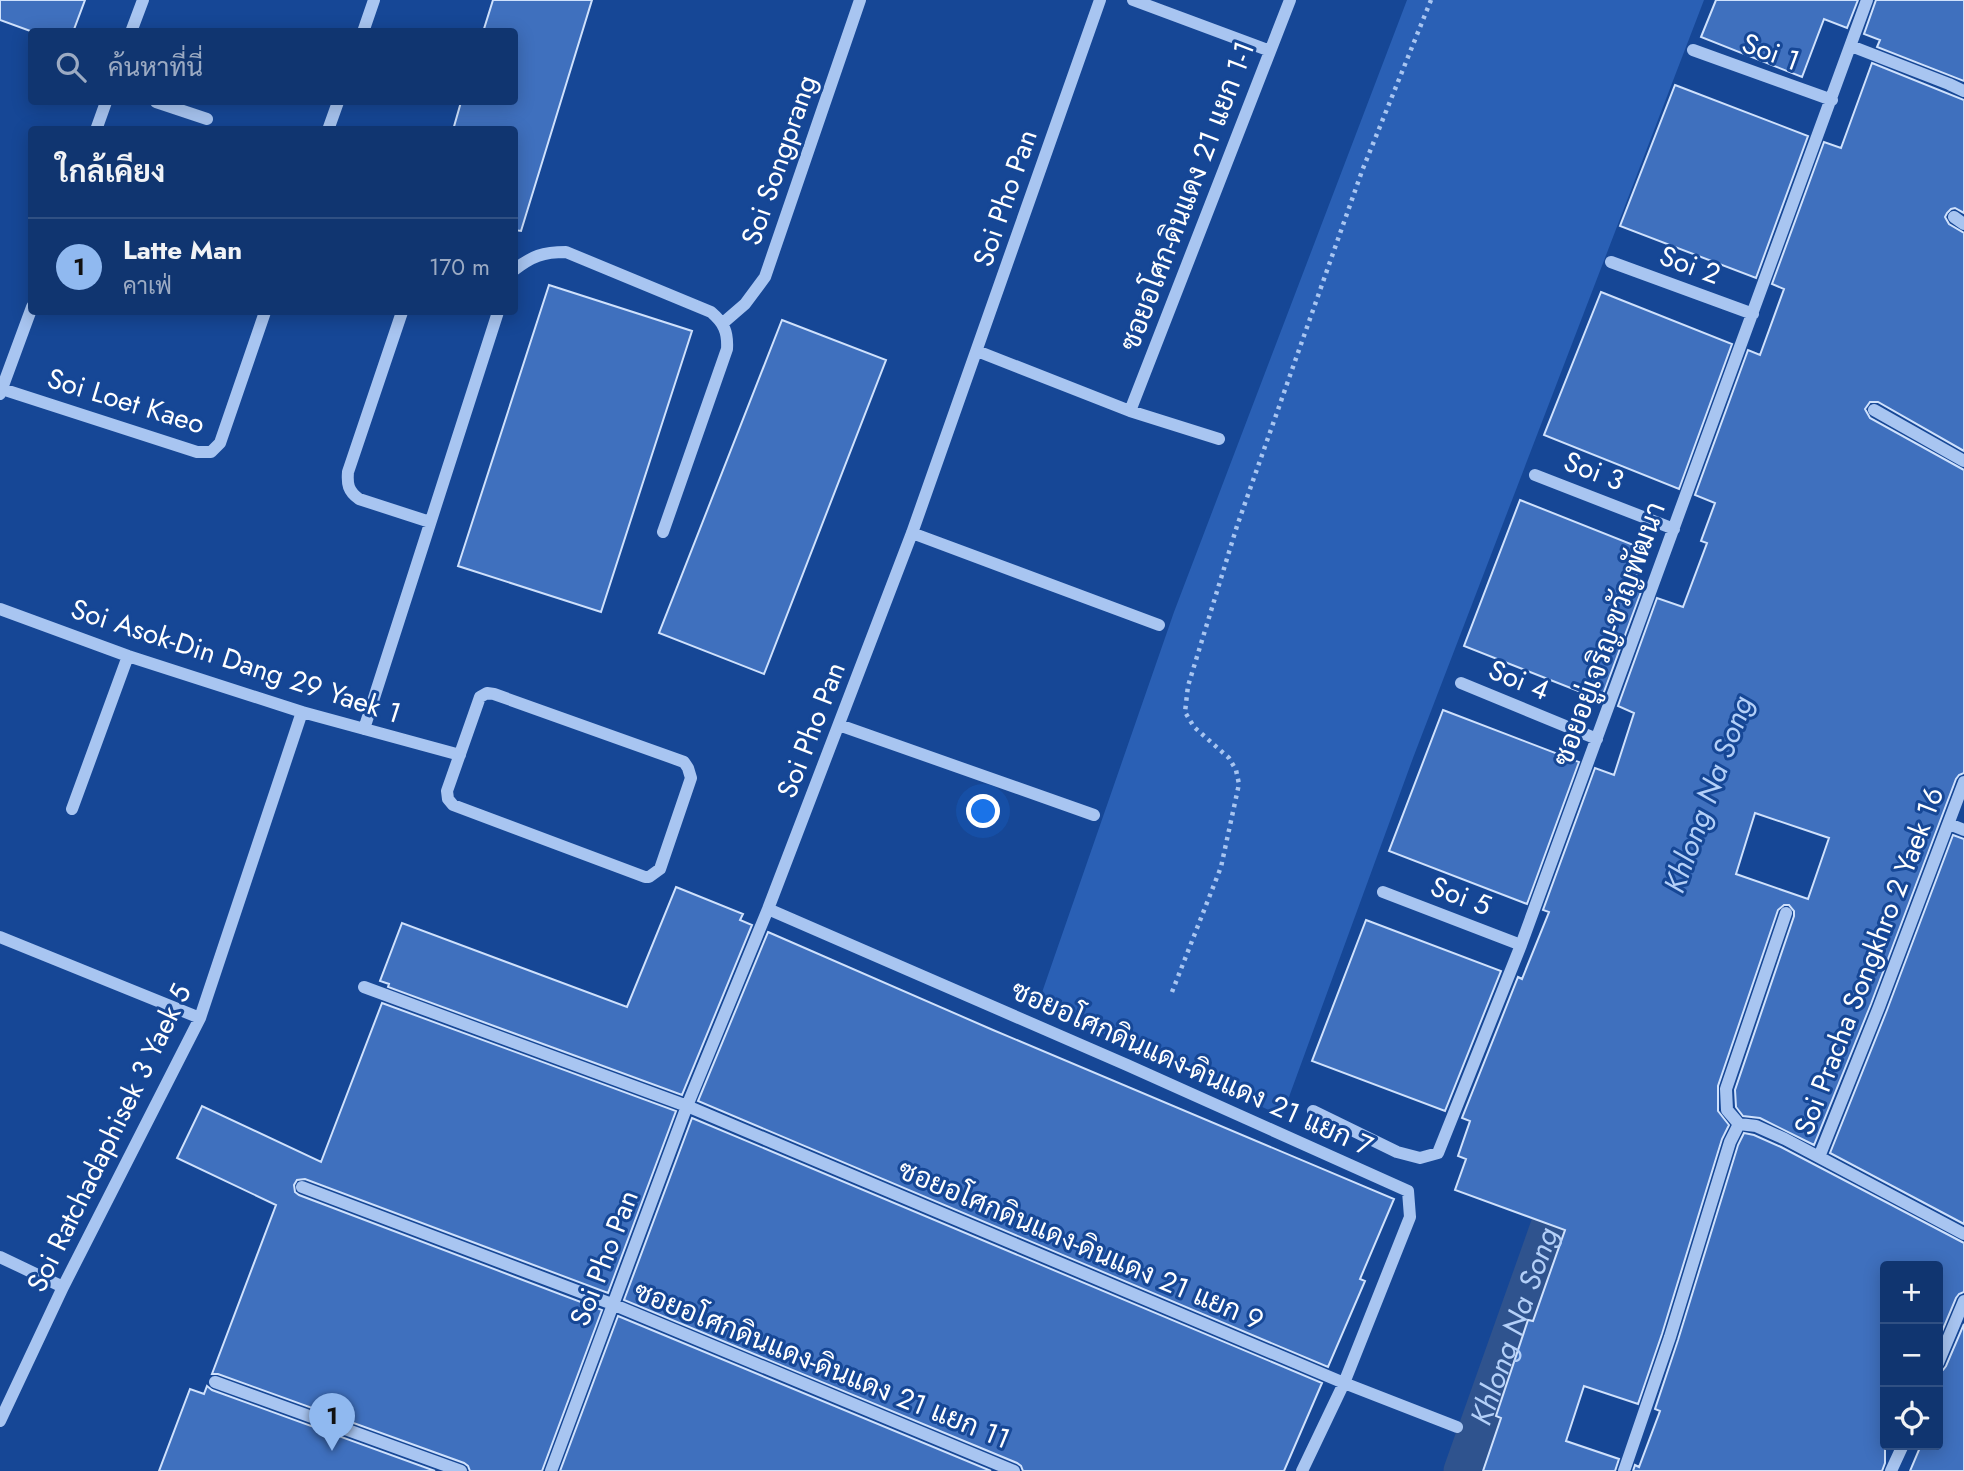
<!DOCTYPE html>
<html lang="th">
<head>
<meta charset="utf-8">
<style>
	:root { --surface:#103570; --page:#193d75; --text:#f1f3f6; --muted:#9cabc3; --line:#305083; --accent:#90b9f0 }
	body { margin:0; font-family:Jost,Sarabun,sans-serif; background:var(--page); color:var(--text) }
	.controls { position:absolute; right:21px; bottom:21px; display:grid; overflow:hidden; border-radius:7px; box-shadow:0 4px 18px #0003 }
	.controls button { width:63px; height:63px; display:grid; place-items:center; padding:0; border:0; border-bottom:2px solid var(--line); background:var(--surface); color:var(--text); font:35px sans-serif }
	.you { position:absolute; left:984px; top:812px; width:24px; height:24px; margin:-18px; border:5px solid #fff; border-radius:50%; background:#1a73e8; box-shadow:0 0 0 10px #1a73e833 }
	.badge { display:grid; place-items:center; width:46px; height:46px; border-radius:50%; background:var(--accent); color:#111; font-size:23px; font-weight:700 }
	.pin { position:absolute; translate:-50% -58px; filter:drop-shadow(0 2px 4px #0008) }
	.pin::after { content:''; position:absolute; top:37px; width:24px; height:21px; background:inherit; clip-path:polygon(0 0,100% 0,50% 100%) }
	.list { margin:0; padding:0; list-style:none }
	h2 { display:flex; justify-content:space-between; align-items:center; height:91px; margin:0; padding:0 28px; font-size:30px }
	h2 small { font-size:23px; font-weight:400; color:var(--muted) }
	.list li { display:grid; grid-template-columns:46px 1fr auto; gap:21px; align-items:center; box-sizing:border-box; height:98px; padding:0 28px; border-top:2px solid var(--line) }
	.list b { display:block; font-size:26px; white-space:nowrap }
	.list p { margin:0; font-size:23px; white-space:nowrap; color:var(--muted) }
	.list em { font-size:23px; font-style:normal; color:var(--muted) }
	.icon { flex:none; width:38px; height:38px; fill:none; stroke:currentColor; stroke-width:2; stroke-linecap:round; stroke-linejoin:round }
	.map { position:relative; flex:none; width:1964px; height:1471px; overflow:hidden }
	.search { position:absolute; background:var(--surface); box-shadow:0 4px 18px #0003; left:28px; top:28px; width:490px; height:77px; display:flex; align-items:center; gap:18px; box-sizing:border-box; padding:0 24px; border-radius:7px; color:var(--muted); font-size:26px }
	.panel { position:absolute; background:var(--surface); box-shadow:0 4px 18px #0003; left:28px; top:126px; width:490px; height:189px; border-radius:7px }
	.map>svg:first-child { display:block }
</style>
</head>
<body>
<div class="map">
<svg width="1964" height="1471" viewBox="0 0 1964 1471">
	<rect width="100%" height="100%" fill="#164796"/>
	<!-- green -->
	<path fill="#2a60b5" d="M 1407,0 L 1704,0 L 1413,758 L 1282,1116 L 1038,1004 L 1174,612 Z"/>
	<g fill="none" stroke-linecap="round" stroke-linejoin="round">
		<!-- canal -->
		<path stroke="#2f538e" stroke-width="37" id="s1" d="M 1462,1471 L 1566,1178"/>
	</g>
	<!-- building -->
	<path fill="#3f70be" stroke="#cfe1fc" stroke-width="2" fill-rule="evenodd" d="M 0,0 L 85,0 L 73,32 L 33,32 L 0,20 Z
		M 493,0 L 592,0 L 521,231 L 514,230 L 514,130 L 453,130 L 461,102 L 514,102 L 514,32 L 483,32 Z
		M 1716,0 L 1858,0 L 1847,28 L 1824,19 L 1802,77 L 1701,37 Z
		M 1876,0 L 1964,0 L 1964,81 L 1877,47 L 1880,40 L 1864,34 Z
		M 1872,63 L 1964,100 L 1964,213 L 1955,208 L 1951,209 L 1947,213 L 1945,217 L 1949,224 L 1964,233 L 1964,451 L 1878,402 L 1870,402 L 1865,409 L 1870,418 L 1964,470 L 1964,773 L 1959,775 L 1956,779 L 1871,1004 L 1814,1145 L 1760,1118 L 1743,1116 L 1736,1107 L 1735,1090 L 1794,916 L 1794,911 L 1789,905 L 1784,905 L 1778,910 L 1718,1086 L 1718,1111 L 1729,1125 L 1722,1139 L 1662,1334 L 1638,1404 L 1584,1386 L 1566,1441 L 1619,1459 L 1615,1471 L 1483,1471 L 1501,1418 L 1496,1416 L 1528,1320 L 1533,1321 L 1565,1230 L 1455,1190 L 1466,1159 L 1458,1156 L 1470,1121 L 1462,1118 L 1518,977 L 1522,979 L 1549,912 L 1543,910 L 1595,768 L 1614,775 L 1634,713 L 1618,706 L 1657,598 L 1683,607 L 1707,543 L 1701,541 L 1715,503 L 1695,495 L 1748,350 L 1760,355 L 1784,289 L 1772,284 L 1824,142 L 1841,148 ZM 1755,813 L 1829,838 L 1808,899 L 1736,874 Z
		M 1675,85 L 1808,136 L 1756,278 L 1620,226 Z
		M 549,285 L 692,331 L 601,612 L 458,566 Z
		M 1601,292 L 1732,344 L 1679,489 L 1544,435 Z
		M 782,320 L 886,360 L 764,674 L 659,633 Z
		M 1520,500 L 1646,550 L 1631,589 L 1641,592 L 1601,700 L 1464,646 Z
		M 1443,710 L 1579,762 L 1527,904 L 1389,851 Z
		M 1953,835 L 1964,839 L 1964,1224 L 1830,1153 L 1887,1010 Z
		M 676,887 L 743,914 L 740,920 L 752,925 L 682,1095 L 388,987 L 389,984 L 380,981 L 402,923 L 627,1007 Z
		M 1366,920 L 1501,971 L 1445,1111 L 1312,1061 Z
		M 768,932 L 993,1030 L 1394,1199 L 1360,1279 L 1365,1281 L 1328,1367 L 698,1101 Z
		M 382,1003 L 676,1111 L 608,1293 L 305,1179 L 297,1180 L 294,1185 L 295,1192 L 299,1195 L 602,1310 L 542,1471 L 470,1471 L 468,1466 L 464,1463 L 218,1374 L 212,1374 L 276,1205 L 177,1158 L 202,1106 L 321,1162 Z
		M 692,1118 L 1322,1383 L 1284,1471 L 1023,1471 L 1021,1466 L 1017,1463 L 624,1300 Z
		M 1744,1133 L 1754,1135 L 1781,1147 L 1964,1243 L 1964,1292 L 1959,1294 L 1956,1298 L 1938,1341 L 1938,1266 L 1885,1266 L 1885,1463 L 1882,1471 L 1633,1471 L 1635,1465 L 1639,1467 L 1660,1411 L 1655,1409 L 1678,1340 L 1738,1145 Z
		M 618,1316 L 991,1471 L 560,1471 Z
		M 1964,1324 L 1964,1471 L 1910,1471 L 1921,1445 L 1938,1445 L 1938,1372 L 1943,1370 L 1946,1366 Z
		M 207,1386 L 212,1390 L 435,1471 L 159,1471 L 190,1389 L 204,1394 Z"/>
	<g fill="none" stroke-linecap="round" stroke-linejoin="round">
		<!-- path -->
		<path stroke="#a8c5f1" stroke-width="4.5" stroke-dasharray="3.5 5" stroke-linecap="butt" d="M 1172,992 L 1221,867 L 1239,784 L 1236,770 L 1229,758 L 1194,727 L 1185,712 L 1188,686 L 1237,526 L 1362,171 L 1431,0"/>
		<!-- minor -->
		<path stroke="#a8c5f1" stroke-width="12" d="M 1133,0 L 1270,51
			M 131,32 L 143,0
			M 363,32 L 374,0
			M 1851,46 L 1949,84 L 1964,91
			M 1693,50 L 1832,100
			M 156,102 L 207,119
			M 96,130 L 106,102
			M 328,130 L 338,102
			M 1954,217 L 1964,224
			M 1611,262 L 1753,314
			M 514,270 C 532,256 543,252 566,252 L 711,312 C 724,323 728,332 727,349 L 663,532
			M 402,312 L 348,472 C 347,484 348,491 359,499 L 430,522
			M 723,323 L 745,304 L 765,277 L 860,0
			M 977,351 L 1130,411 L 1219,439
			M 2,389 L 197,452 L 211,452 L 220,443 L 265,312
			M 0,394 L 32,307
			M 1874,410 L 1964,461
			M 1130,411 L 1290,0
			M 1535,475 L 1674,529
			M 912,533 L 1159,625
			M 0,609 L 128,656 L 302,712 L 460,755
			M 1461,683 L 1597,739
			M 487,693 L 494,694 L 684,762 L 688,768 L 691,778 L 660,869 L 649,877 L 645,877 L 453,805 L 448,799 L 447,791 L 480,697 Z
			M 839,725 L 1094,815
			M 364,729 L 498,312
			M 72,809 L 128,656
			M 1949,824 L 1964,830
			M 1383,892 L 1521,945
			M 768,909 L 1127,1065 L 1408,1191 L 1410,1217 L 1344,1383 L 1302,1471
			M 1786,913 L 1726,1089 L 1727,1110 L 1739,1124 L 1756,1126 L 1785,1139 L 1964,1234
			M 0,937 L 200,1018
			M 364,987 L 687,1106 L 1344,1383 L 1457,1427
			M 1313,1111 L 1397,1152 L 1420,1158 L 1438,1153 L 1521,945 L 1867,0
			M 1819,1157 L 1879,1007 L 1964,782
			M 302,1187 L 612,1304 L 1014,1471
			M 0,1257 L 63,1287
			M 1938,1363 L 1964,1301
			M 215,1382 L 461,1471
			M 0,1421 L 63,1287 L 200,1018 L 302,712
			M 551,1471 L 687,1106 L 768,909 L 912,533 L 1100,0
			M 1624,1471 L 1670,1337 L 1730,1142 L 1739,1124
			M 1891,1471 L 1903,1445"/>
	</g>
	<g text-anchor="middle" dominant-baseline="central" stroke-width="6" stroke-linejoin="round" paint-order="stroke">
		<!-- street labels -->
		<g font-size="28" fill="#fff" stroke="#164796">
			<text transform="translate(1771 52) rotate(20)">Soi 1</text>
			<text transform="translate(779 160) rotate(-71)">Soi Songprang</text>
			<text transform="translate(1187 196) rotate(-69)">ซอยอโศก-ดินแดง 21 แยก 1-1</text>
			<text transform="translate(1005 198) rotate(-71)">Soi Pho Pan</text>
			<text transform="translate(1690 265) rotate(20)">Soi 2</text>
			<text transform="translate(126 401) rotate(17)">Soi Loet Kaeo</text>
			<text transform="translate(1594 471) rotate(21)">Soi 3</text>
			<text transform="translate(1609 634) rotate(-70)">ซอยอยู่เจริญ-ขวัญพัฒนา</text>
			<text transform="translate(236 661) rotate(18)">Soi Asok-Din Dang 29 Yaek 1</text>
			<text transform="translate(1519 680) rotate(22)">Soi 4</text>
			<text transform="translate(811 730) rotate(-69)">Soi Pho Pan</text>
			<text transform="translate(1461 896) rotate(21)">Soi 5</text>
			<text transform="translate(1869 961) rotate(-69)">Soi Pracha Songkhro 2 Yaek 16</text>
			<text transform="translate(1192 1068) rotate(24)">ซอยอโศกดินแดง-ดินแดง 21 แยก 7</text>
			<text transform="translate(109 1138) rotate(-64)">Soi Ratchadaphisek 3 Yaek 5</text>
			<text transform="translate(1081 1245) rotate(23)">ซอยอโศกดินแดง-ดินแดง 21 แยก 9</text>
			<text transform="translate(604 1258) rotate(-69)">Soi Pho Pan</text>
			<text transform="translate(822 1365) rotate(22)">ซอยอโศกดินแดง-ดินแดง 21 แยก 11</text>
		</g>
		<!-- water labels -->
		<g font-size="30" font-style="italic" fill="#b4d0f8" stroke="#164796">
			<text transform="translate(1708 794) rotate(-70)">Khlong Na Song</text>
			<text stroke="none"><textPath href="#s1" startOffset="154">Khlong Na Song</textPath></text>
		</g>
	</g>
</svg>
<div class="controls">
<button>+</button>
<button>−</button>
<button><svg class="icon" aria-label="locate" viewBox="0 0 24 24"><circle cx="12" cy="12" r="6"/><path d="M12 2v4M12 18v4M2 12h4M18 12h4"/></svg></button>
</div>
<div class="you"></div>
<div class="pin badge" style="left:332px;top:1451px">1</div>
<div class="search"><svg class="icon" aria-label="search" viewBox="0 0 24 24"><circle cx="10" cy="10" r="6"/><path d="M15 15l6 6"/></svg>ค้นหาที่นี่</div>
<section class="panel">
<h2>ใกล้เคียง<small></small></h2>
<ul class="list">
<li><span class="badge">1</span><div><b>Latte Man</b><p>คาเฟ่</p></div><em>170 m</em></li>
</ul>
</section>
</div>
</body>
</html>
